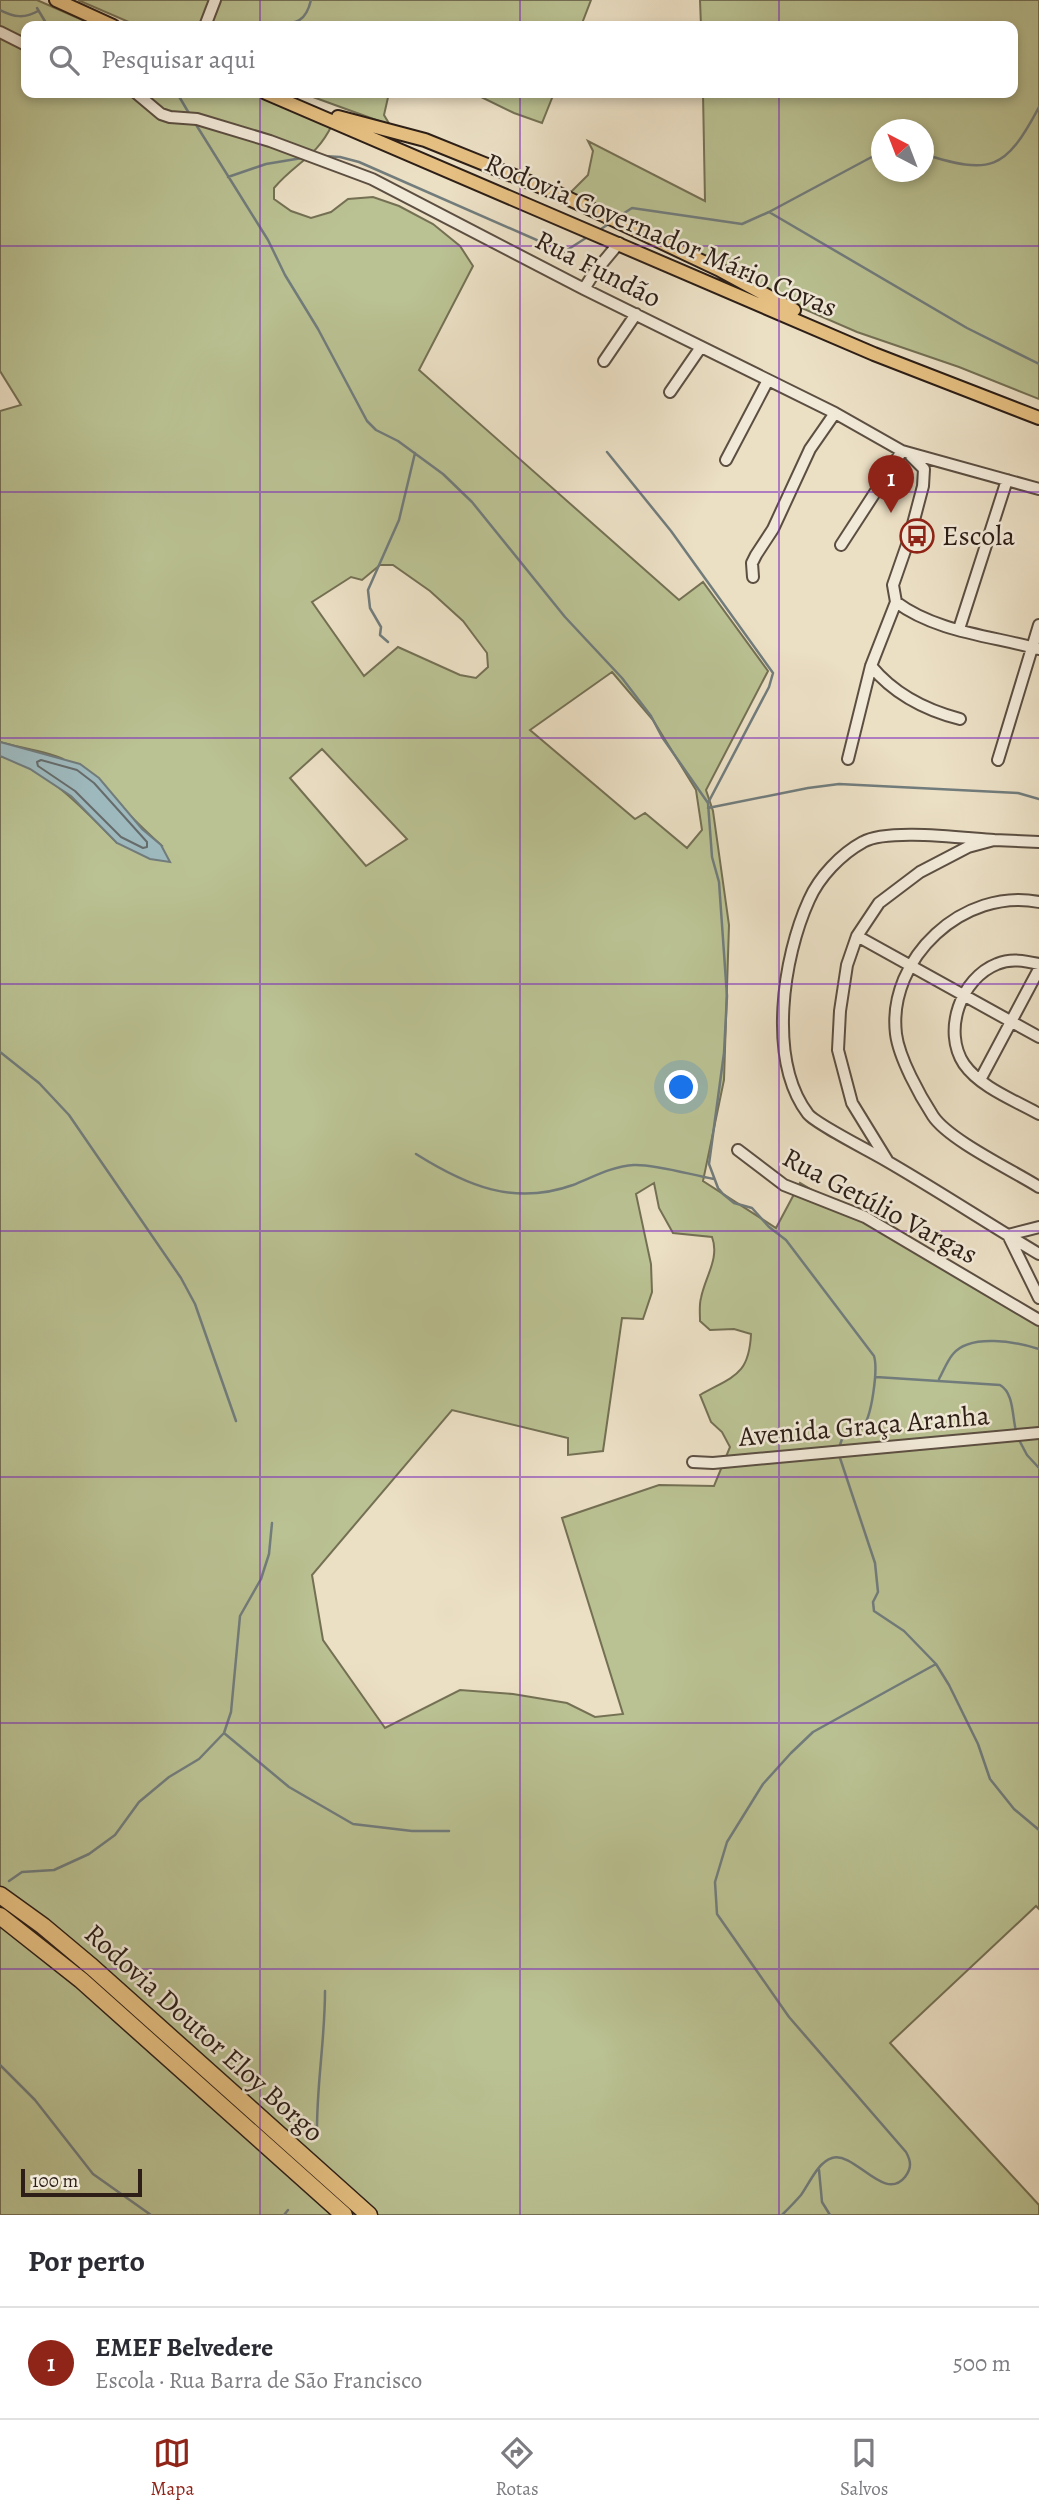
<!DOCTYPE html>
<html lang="pt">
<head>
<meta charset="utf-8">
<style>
	:root { --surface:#fff; --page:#f7f7f7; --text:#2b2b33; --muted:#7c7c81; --line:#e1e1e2; --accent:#8f2418 }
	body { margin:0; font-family:Alegreya,serif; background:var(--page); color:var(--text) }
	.compass { position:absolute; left:871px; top:119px; width:63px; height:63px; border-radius:50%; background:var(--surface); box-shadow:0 4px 10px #0003; rotate:318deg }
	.scale { position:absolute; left:21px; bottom:18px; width:121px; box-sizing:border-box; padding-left:7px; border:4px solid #2d1f17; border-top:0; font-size:19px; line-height:24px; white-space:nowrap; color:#2d1f17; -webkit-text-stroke:5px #f2ead9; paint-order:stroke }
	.you { position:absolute; left:682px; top:1088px; width:24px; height:24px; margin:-18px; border:5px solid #fff; border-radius:50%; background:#1a73e8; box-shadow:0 0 0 10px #1a73e833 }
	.badge { display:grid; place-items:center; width:46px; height:46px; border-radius:50%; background:var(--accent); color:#fff; font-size:23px; font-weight:700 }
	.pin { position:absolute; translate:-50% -58px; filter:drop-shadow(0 2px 4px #0008) }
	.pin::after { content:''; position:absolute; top:37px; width:24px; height:21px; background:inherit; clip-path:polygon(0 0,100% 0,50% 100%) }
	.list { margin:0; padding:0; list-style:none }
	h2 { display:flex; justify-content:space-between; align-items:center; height:91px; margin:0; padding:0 28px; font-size:30px }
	h2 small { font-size:23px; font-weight:400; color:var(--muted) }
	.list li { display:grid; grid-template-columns:46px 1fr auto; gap:21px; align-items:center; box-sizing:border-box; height:112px; padding:0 28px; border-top:2px solid var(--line) }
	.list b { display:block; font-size:26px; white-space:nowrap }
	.list p { margin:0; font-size:23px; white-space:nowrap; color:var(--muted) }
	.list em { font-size:23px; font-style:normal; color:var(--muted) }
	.icon { flex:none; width:38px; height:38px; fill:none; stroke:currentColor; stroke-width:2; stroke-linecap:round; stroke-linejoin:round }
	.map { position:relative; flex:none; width:1039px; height:2215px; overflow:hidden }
	.search { position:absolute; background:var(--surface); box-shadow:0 4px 10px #0003; left:21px; right:21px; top:21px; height:77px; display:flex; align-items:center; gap:18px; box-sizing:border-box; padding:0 24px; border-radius:14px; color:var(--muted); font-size:26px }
	.sheet { height:203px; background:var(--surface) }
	nav { display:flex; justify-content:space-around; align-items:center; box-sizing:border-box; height:98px; border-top:2px solid var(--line); background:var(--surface); font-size:19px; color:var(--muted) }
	nav a { display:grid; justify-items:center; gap:4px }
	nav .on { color:var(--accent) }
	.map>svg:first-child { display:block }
</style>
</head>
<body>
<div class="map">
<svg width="1039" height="2215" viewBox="0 0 1039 2215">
	<rect width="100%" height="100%" fill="#ebdfc4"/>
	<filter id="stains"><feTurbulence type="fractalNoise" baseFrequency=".00286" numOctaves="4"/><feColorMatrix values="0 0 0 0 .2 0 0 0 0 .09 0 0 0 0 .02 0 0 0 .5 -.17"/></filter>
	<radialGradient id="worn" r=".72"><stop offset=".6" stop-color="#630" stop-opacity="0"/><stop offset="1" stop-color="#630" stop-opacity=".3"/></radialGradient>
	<!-- green -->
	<path fill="#bac192" stroke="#747054" stroke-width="2" fill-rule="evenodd" d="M 0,0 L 37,0 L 96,26 L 26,26 L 26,93 L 250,93 L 332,125 C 316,158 296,162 274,188 L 274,199 L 291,211 L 311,218 L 331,212 L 348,199 L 373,197 L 399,206 L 433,224 L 460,246 L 473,266 L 419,370 L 679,600 L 703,582 L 768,671 L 706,790 L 713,811 L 729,925 L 724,1080 L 703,1181 L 776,1228 L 800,1183 L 1039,1325 L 1039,1909 L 1036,1906 L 890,2043 L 1039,2205 L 1039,2215 L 0,2215 L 0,756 C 48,769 84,810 117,843 L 161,845 C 130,818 100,781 63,759 C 50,752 16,747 0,742 L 0,411 L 21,405 L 0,371 ZM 380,565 L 393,565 L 430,591 L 463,621 L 487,653 L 488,667 L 476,678 L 460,675 L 398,647 L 364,676 L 312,602 L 351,577 L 362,580 ZM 612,672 L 653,720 L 696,790 L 702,830 L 687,848 L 645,813 L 635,819 L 530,730 ZM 322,749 L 407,839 L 366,866 L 290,778 ZM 654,1183 L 659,1208 L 673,1233 L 712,1237 C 720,1258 705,1277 701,1298 C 699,1305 700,1313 700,1321 L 710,1330 L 734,1329 L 751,1334 C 749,1376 733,1376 700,1395 L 711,1422 L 722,1432 L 730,1447 L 714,1486 L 659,1485 L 562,1518 L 623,1714 L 595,1717 L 567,1703 L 513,1694 L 460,1690 L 385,1728 L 323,1640 L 312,1575 L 452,1410 L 568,1438 L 568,1455 L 603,1451 L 622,1318 L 643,1319 L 652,1292 L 651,1264 L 636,1194 Z
		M 78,0 L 591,0 L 581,26 L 138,26 Z
		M 700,0 L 1039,0 L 1039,399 L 959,367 L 857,332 L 560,203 L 588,175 L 593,151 L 588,141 L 705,201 L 703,93 L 1013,93 L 1013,26 L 701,26 ZM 881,130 L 923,130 L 923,172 L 881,172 Z
		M 302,93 L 389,93 L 384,115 L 390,125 Z
		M 473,93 L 554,93 L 542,123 L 514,113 Z"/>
	<!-- water -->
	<path fill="#9ebabf" stroke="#717c7c" stroke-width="2" d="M 0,742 L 80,764 L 99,778 L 142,829 L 161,845 L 170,862 L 150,859 L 117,843 L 71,796 L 30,769 L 0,756 Z"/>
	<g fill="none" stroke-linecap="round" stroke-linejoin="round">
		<!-- shore -->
		<path stroke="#666c6b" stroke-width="2" d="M 41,760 L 77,770 L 94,783 L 147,842 L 147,847 L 143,848 L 121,837 L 75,791 L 38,766 L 37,762 Z"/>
		<!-- stream -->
		<path stroke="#717c7c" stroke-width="2.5" d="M 37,8 L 46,23 L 51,26
			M 0,10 C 14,17 24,19 38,11
			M 270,26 C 292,23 305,26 311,0
			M 177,93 L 190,115
			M 195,123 L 268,240 L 285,275 L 318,329 L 367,421 L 376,430 L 398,441 L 443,474 L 472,502 L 565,617 L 622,678 L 651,716 L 662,737 L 708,803 L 712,857 L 719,882 L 727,996 L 724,1053 L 709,1164 L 718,1188 L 723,1194 L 734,1203 L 752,1208 L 769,1227 L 786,1240 L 874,1356 C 878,1369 872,1418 862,1428 C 857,1433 848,1435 842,1439 L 839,1448
			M 923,154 C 991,175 1005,171 1039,107
			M 323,156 L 340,157 L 359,162 L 564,252 L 589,236
			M 228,177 L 266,164 L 302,158
			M 769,212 L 967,328 L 1039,364
			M 618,217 L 632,208 L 742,224 L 769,212 L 881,152
			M 598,231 L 610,223
			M 607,452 L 671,531 L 773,673 L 769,687 L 708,803
			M 388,642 L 380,635 L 381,627 L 370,608 L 368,590 L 399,520 L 415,453
			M 708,808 L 808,788 L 839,784 L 1018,793 L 1039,799
			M 0,1052 L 39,1083 L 69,1115 L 181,1278 L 195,1304 L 236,1421
			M 416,1154 C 467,1186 514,1206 573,1185 C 593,1177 613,1166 634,1165 C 656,1164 691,1175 714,1179
			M 876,1377 L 1000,1385 C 1014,1393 1012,1416 1016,1431
			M 939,1379 C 943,1372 947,1361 953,1354 C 970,1333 1017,1342 1039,1349
			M 1018,1438 L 1027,1455 L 1039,1468
			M 839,1455 L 875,1563 L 878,1592 L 873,1602 L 874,1611 L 904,1631 L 936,1664 L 949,1685 L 978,1744 L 990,1779 L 1014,1809 L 1039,1830
			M 224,1733 L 289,1787 L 353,1824 L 412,1831 L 449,1831
			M 9,1881 L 22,1872 L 54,1870 L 89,1854 L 115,1835 L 139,1802 L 169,1777 L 199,1759 L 224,1733 L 231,1712 L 240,1616 L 261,1579 L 269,1554 L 272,1523
			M 0,2065 L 35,2100 L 93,2174 L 151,2215
			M 317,2137 C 316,2088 325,2041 325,1991
			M 819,2170 L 822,2202 L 830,2215
			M 284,2215 L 288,2210
			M 782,2215 C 788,2209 795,2202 801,2195 C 809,2184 818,2162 832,2158 C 855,2151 884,2203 905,2177 C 912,2168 911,2161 906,2152 L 789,2017 L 717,1914 L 715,1882 L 727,1842 L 763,1784 L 791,1753 L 813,1732 L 936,1664"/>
		<defs>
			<path id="minor" d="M 205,26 L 215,0
				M 0,32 L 26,45
				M 136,93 L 161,114 L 170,117 L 197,119 L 270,141 L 372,179 L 584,289 L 835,413 L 902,451 L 1039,489
				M 584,289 L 594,273 L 619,243
				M 604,361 L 636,314
				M 670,392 L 701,347
				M 726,460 L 768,380
				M 841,545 L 902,451
				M 753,577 L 752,563 L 756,555 L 773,529 L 810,449 L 835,413
				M 896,602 C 936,632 992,636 1039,649
				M 959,629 L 1007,480
				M 871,666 C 894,694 925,710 960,719
				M 848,759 L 871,666 L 896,602 L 893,585 L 909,539 L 923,486 L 924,469 L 911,456
				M 998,760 L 1039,625
				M 994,840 C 963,838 887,828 863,842 C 841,854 819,877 809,900 C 783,957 767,1060 808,1114 C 816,1124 870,1151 885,1160 C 937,1190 987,1223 1039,1254
				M 1039,902 C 964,887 887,958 896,1034 C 899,1058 920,1096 933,1116 C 949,1140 1012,1170 1039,1187
				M 857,936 L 1039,1037
				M 1039,964 C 1025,961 1011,958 997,964 C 961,978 942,1031 964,1064 C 980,1087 1014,1100 1039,1114
				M 980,1080 L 1039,969
				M 738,1150 L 784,1185 L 865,1217 L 1039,1320
				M 887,1160 L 852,1103 L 838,1050 L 840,1011 L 847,965 L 857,936 L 879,903 L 920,872 L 968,847 L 994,840 L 1039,842
				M 1039,1227 L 1008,1235 L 1039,1298
				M 693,1462 L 713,1463 L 1039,1433"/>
			<path id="major" d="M 56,0 L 113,26
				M 266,93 L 874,354 L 1039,418
				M 338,117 L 425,140 L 559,194 L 718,269 L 794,310"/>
			<path id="highway" d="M 0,1895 L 43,1926 L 92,1967 L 369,2215
				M 0,1916 L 81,1980 L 344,2215"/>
		</defs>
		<!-- minor casing -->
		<use href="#minor" stroke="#5c4f42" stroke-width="14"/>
		<!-- major casing -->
		<use href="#major" stroke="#2d1f17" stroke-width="16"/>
		<!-- highway casing -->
		<use href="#highway" stroke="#2d1f17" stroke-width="19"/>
		<!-- minor -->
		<use href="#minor" stroke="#f2ead9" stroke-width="10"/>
		<!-- major -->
		<use href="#major" stroke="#e6c082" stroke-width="12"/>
		<!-- highway -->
		<use href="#highway" stroke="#e6c082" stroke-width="16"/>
	</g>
	<!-- grid -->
	<path fill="none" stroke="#7b2cbf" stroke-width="2" stroke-opacity="0.55" d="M 260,0 L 260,26M 520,0 L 520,26M 779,0 L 779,26M 260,93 L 260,2215M 520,93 L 520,2215M 779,93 L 779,2215M 0,246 L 1039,246M 0,492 L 1039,492M 0,738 L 1039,738M 0,984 L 1039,984M 0,1231 L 1039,1231M 0,1477 L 1039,1477M 0,1723 L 1039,1723M 0,1969 L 1039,1969"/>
	<!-- icons -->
	<defs>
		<symbol id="bus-ring" viewBox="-11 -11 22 22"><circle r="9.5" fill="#f2ead9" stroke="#8f2418" stroke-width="1.5"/><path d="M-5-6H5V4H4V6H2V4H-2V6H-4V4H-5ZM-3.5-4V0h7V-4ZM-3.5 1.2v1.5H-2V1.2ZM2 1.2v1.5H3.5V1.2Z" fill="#8f2418"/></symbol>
	</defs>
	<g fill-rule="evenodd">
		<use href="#bus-ring" x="898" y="517" width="38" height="38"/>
	</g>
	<g text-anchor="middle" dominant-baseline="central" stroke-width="5" stroke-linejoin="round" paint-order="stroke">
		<!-- street labels -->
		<g font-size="28" fill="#2d1f17" stroke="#f2ead9">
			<text transform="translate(661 235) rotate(23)">Rodovia Governador Mário Covas</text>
			<text transform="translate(598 269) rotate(27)">Rua Fundão</text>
			<text transform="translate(880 1206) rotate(28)">Rua Getúlio Vargas</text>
			<text transform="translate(864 1426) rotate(-5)">Avenida Graça Aranha</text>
			<text transform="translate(204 2033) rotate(42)">Rodovia Doutor Eloy Borgo</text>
		</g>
		<!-- poi labels -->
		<g font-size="28" fill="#2d1f17" stroke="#f2ead9" text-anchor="start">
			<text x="942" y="536">Escola</text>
		</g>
	</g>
	<rect width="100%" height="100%" filter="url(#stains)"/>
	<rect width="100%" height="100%" fill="url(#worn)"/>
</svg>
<svg class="compass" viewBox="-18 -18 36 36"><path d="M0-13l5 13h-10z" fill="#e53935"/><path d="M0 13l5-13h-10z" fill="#7c7c81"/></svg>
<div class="scale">100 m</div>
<div class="you"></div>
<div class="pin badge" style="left:891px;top:513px">1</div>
<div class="search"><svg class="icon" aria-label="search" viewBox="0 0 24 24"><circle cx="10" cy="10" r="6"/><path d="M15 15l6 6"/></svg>Pesquisar aqui</div>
</div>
<section class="sheet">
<h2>Por perto<small></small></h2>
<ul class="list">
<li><span class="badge">1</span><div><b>EMEF Belvedere</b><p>Escola · Rua Barra de São Francisco</p></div><em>500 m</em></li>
</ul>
</section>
<nav>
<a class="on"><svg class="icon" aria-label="map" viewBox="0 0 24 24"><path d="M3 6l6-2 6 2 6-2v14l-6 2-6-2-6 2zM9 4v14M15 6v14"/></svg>Mapa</a>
<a><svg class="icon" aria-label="directions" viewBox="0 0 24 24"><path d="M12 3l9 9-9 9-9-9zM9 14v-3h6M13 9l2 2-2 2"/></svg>Rotas</a>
<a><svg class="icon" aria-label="saved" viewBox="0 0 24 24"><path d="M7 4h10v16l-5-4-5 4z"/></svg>Salvos</a>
</nav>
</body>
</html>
